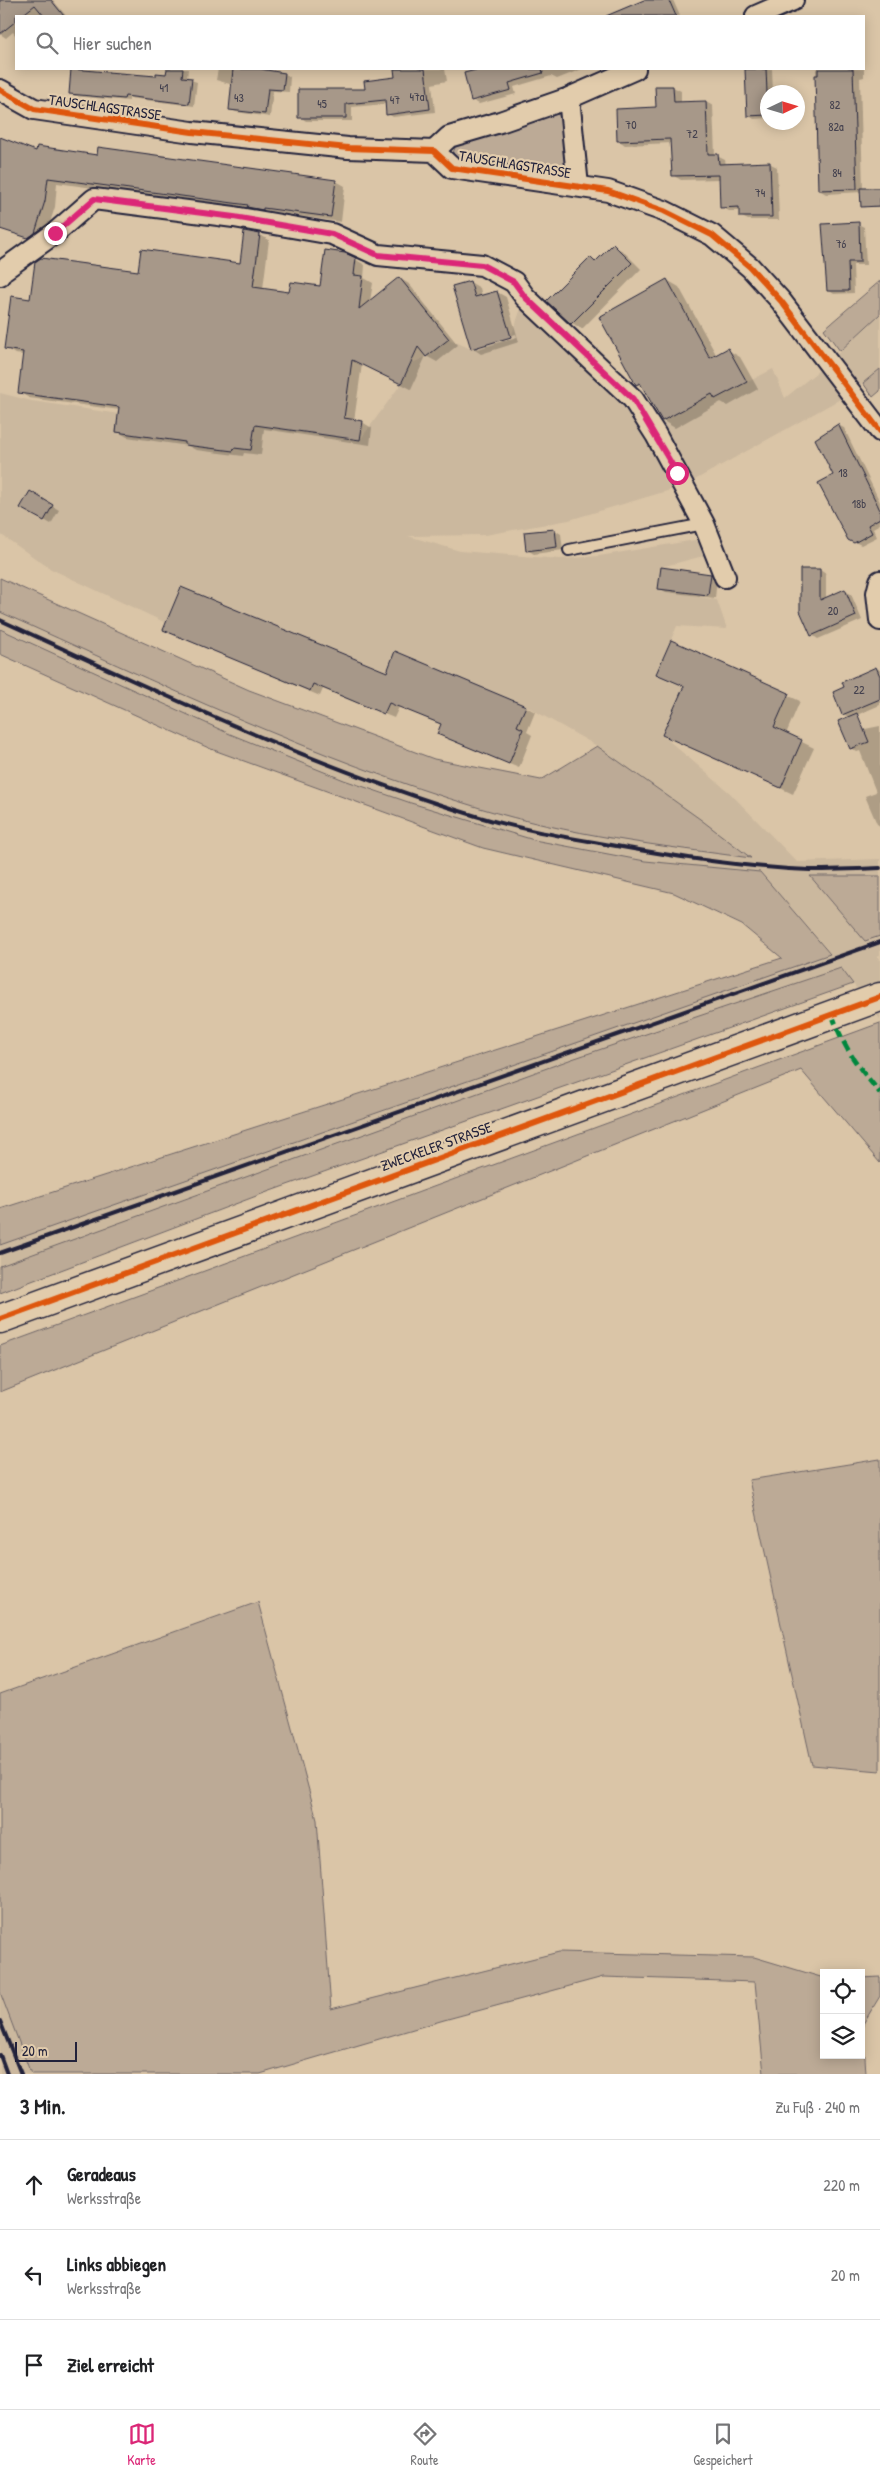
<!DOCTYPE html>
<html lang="de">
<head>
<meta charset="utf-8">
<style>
	:root { --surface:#fff; --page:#f6f6f6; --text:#202124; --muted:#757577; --line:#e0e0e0; --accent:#db2777 }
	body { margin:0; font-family:"Patrick Hand",sans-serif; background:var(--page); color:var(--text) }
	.controls { position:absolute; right:15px; bottom:15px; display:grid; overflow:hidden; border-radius:0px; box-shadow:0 2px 12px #0003 }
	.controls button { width:45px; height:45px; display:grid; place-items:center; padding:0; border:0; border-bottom:1px solid var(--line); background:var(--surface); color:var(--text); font:25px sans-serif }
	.compass { position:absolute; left:760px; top:85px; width:45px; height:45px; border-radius:50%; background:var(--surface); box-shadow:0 2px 12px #0003; rotate:86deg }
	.scale { position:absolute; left:15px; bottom:12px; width:62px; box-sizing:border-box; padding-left:5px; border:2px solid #22223b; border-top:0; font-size:14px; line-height:18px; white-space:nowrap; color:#22223b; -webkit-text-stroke:4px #e2ccac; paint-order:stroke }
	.stop { position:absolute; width:15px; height:15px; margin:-11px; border:4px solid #db2777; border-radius:50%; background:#fff }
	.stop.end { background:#db2777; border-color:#fff; box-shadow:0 1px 5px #0008 }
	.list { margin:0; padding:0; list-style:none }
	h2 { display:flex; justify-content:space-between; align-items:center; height:65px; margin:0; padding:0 20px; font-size:21px }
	h2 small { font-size:16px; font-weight:400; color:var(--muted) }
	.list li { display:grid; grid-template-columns:32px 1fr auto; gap:15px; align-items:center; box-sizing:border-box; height:90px; padding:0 20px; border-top:1px solid var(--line) }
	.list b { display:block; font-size:19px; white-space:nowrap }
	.list p { margin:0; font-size:16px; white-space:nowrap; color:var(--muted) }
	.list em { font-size:16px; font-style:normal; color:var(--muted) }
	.icon { flex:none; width:28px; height:28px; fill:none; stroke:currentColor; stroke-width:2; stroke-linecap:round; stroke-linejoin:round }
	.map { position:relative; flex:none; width:880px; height:2074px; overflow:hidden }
	.search { position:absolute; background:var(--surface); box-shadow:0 2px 12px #0003; left:15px; right:15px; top:15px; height:55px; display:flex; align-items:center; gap:12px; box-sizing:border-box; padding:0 18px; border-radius:0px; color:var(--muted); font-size:19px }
	.sheet { height:335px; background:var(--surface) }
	nav { display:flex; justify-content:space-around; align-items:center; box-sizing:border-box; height:70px; border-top:1px solid var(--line); background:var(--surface); font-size:14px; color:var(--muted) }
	nav a { display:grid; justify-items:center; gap:2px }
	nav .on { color:var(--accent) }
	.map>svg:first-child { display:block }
</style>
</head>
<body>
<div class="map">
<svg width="880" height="2074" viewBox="0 0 880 2074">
	<rect width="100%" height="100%" fill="#dac5a7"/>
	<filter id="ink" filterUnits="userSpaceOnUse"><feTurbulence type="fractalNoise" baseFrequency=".02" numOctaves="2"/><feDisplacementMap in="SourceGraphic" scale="10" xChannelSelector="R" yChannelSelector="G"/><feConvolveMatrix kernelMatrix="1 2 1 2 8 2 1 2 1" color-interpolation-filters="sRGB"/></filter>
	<g filter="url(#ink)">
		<!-- built -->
		<path fill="#cbb89e" d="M 525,297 L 651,427 L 712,394 L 715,399 L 773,369 L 785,398 L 828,363 L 880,314 L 880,369 L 851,393 L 684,486 L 569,520 L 485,535 L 408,536 L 460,551 L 560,559 L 599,556 L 701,539 L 707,555 L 661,567 L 658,588 L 717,600 L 727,629 L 677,626 L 656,673 L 684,686 L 662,735 L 730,793 L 797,862 L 880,859 L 880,876 L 811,876 L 865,941 L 880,936 L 880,955 L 877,956 L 880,960 L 880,1019 L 841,968 L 572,1059 L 0,1266 L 0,1245 L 830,953 L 760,872 L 645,861 L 534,840 L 411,803 L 344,780 L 230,734 L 0,629 L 0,612 L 234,717 L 415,787 L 646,844 L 750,858 L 700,819 L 597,746 L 526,706 L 396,652 L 387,672 L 181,587 L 166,623 L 51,569 L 0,534 L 0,393 L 32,401 L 119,414 L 116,432 L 185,441 L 185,445 L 233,451 L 234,448 L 251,450 L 254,425 L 360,440 L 401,384 L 410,364 L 426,357 L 449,339 L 471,349 L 511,337 Z
			M 0,1992 L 31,2074 L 0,2074 Z"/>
		<!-- green -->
		<path fill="#bcaa96" stroke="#6f6668" d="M 556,113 L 561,117 L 567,166 L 562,172 L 460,160 L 453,153 L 456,145 Z
			M 880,281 L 880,314 L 840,351 L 824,329 Z
			M 880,369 L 880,391 L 873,397 L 863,383 Z
			M 0,578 L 249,690 L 434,759 L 541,780 L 597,746 L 700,819 L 751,858 C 661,846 568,835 480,808 C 316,759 156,682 0,612 Z
			M 0,629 L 230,734 L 344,780 L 411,803 L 534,840 L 645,861 L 760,872 L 830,954 L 0,1245 L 0,1209 L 782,958 L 742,925 L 674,893 L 483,848 L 211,749 L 0,654 Z
			M 810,876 L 880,876 L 880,936 L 865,941 Z
			M 841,968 L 853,984 L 259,1195 L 0,1293 L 0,1266 L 572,1059 Z
			M 880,1023 L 880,1163 L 801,1070 L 0,1392 L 0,1346 Z
			M 880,1459 L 880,1771 L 812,1765 L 749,1480 Z
			M 258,1602 L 317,1820 L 331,2009 L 559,1952 L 754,1957 L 824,1978 L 824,2055 L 861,2055 L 861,1978 L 880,1977 L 880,1996 L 863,2024 L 866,2074 L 764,2074 L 755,1982 L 603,1977 L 444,2020 L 260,2074 L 31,2074 L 0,1992 L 0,1694 Z"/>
		<!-- shadow -->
		<path fill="#0003" fill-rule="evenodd" d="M 5,0 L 53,0 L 66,16 L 16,16 L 16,36 L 13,32 L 6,38 L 0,34 L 0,4 Z
			M 647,0 L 673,0 L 680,16 L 619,16 Z
			M 73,69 L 157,77 L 167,76 L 168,69 L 188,69 L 187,79 L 197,82 L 194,106 L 129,98 L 129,101 L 75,96 L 70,93 Z
			M 218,69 L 253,69 L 285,74 L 290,77 L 289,92 L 273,91 L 270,117 L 236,112 L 230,109 L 233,85 L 216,80 Z
			M 395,69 L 445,69 L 447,81 L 432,84 L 435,112 L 393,117 L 388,114 L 386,104 L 352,107 L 352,121 L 306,121 L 300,117 L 397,78 Z
			M 476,69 L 582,69 L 557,79 L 551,76 L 514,87 L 516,94 L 479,104 L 472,100 Z
			M 746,69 L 772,69 L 773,92 L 768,92 L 768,118 L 754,119 L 748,115 Z
			M 816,69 L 864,69 L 864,77 L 860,78 L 863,190 L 880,189 L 880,207 L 862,206 L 862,192 L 826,194 L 819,190 Z
			M 673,87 L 681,91 L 681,103 L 706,102 L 713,106 L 715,155 L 725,160 L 726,165 L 769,163 L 777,167 L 779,220 L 748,220 L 740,216 L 740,211 L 729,211 L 721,207 L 720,179 L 681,180 L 674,176 L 672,143 L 625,145 L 618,140 L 657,109 L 656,88 Z
			M 0,139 L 37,152 L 98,156 L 336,181 L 345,186 L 341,222 L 273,212 L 273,215 L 254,210 L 57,183 L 55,207 L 45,238 L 38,243 L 14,232 L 0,220 Z
			M 858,224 L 864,227 L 866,265 L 853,265 L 854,293 L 834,294 L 828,290 Z
			M 260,235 L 269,240 L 263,289 L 290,293 L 321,288 L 355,259 L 365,265 L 364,278 L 373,283 L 370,301 L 399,278 L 409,284 L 458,345 L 437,362 L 426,356 L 411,389 L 362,364 L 354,421 L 362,422 L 372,428 L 370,445 L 264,429 L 261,455 L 244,453 L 243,456 L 196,450 L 188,446 L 127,437 L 117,431 L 120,410 L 29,398 L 19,392 L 24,355 L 15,354 L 5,348 L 31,300 L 139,272 L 242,264 Z
			M 613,246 L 623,251 L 641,269 L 582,329 L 572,323 L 548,301 L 590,258 L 597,262 Z
			M 667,280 L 679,287 L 717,356 L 728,350 L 740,357 L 758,389 L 728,406 L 721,402 L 675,428 L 663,421 L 644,388 L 637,384 Z
			M 470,282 L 480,288 L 482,296 L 497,292 L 506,297 L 519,342 L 481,354 L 472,348 ZM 516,334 L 517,337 L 477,349 L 477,346 Z
			M 838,425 L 844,428 L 880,502 L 880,524 L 873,528 L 877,537 L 861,545 L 848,539 L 834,476 Z
			M 30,493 L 59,510 L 51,524 L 22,507 Z
			M 555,530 L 561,534 L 563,550 L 534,554 L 527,550 Z
			M 820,570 L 826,574 L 826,598 L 845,591 L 851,594 L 862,620 L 818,639 L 812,635 Z
			M 711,575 L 717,579 L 715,598 L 666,592 L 659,588 Z
			M 165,630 L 388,674 L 526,707 L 535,712 L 527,732 L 532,735 L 519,768 L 448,739 L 438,734 L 442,725 L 399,707 L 394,718 L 323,689 L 320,696 Z
			M 671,642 L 800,701 L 786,734 L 814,748 L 793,794 L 664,734 L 685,687 L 657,673 Z
			M 876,668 L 880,670 L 880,705 L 850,718 L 843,714 L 846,688 Z
			M 880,726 L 880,826 L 877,824 L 865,796 L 876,792 L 860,751 L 857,752 L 851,748 L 845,733 Z"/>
		<!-- building -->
		<path fill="#a79889" stroke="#22223b" d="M 0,0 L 51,0 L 64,16 L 44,16 L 35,5 L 21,16 L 16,16 L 16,21 L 0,34 Z
			M 644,0 L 669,0 L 676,16 L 606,16 Z
			M 71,69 L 156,76 L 156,73 L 166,74 L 167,69 L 183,69 L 182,77 L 192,78 L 189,104 L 125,96 L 124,99 L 69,94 Z
			M 233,69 L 260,69 L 285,73 L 283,90 L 268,89 L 265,114 L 229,110 Z
			M 394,69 L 425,69 L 430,109 L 386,115 L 385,100 L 346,104 L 346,118 L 298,118 L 298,89 L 365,89 L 364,81 L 395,77 Z
			M 480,69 L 542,69 L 543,73 L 509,83 L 511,90 L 471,101 L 464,73 Z
			M 745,69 L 766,69 L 768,115 L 747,116 Z
			M 818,69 L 853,69 L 857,189 L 818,190 L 815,75 L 818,75 Z
			M 655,86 L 673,86 L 674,102 L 706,101 L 708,154 L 718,154 L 719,164 L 770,162 L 772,217 L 739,217 L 739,207 L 720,208 L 719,175 L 672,176 L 670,139 L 617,141 L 616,109 L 656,107 Z
			M 0,137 L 36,151 L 37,146 L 97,155 L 98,147 L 336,180 L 331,217 L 263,208 L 263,210 L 247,207 L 248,205 L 48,178 L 45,201 L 35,233 L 28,238 L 0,229 Z
			M 860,188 L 880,188 L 880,206 L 861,207 Z
			M 859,222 L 860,262 L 848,262 L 849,291 L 827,291 L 822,224 Z
			M 244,231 L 260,234 L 253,287 L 289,292 L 291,282 L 320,286 L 325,250 L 345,253 L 356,258 L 354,275 L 363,276 L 359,309 L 399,277 L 449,339 L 426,357 L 418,347 L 401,384 L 352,360 L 344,418 L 363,421 L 360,440 L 255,425 L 251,450 L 234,448 L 233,451 L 185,445 L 185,442 L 116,432 L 119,407 L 18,393 L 23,352 L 4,349 L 11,296 L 30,299 L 35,262 L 41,258 L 138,271 L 141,249 L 240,263 Z
			M 613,244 L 632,263 L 571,324 L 546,301 L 590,257 L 595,262 Z
			M 667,279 L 710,358 L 728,348 L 747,382 L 715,399 L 712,394 L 662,421 L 640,383 L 636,385 L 599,317 Z
			M 470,281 L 475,297 L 497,291 L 511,337 L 471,349 L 452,286 Z
			M 838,424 L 880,510 L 880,518 L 868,525 L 872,533 L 854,543 L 848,540 L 818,483 L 833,475 L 815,439 Z
			M 30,491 L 53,505 L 44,521 L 20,508 Z
			M 555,529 L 557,547 L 526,551 L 524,532 Z
			M 661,567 L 711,574 L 708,595 L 658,589 Z
			M 800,569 L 820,569 L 820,600 L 845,589 L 856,616 L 811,636 L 800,611 Z
			M 181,587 L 387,672 L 395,651 L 526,706 L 517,726 L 523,729 L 509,764 L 437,734 L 441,724 L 389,703 L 384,714 L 313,684 L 310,691 L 163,630 Z
			M 671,640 L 789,693 L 774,727 L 802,740 L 781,788 L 662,735 L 684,686 L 656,674 Z
			M 876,667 L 880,676 L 880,699 L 842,715 L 833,692 L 844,687 L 842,682 Z
			M 857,713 L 869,742 L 850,749 L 838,721 Z"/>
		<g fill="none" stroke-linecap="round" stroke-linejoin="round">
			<defs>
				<path id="lane" d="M 569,550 L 704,524"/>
				<path id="street" d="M 756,16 L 793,0
					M 0,90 L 34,109 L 192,132 L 348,148 L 434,151 L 452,168 L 608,191 L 664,211 L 712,235 L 750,267 L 781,301 L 880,431
					M 569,98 L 578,186
					M 434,151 L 449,137 L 500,122 L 569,98 L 635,69
					M 0,275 L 2,271 L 55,233 L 94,199 L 234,217 L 332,234 L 378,255 L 482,265 L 514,282 L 525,297 L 633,399 L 656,435 L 704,524 L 725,577
					M 880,581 L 877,593 L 880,620"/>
				<path id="secondary" d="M 0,1319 L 880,997"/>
			</defs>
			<!-- lane casing -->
			<use href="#lane" stroke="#22223b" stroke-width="14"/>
			<!-- street casing -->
			<use href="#street" stroke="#22223b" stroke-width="24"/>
			<!-- secondary casing -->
			<use href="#secondary" stroke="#22223b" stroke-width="31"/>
			<!-- lane -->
			<use href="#lane" stroke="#e2ccac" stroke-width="10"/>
			<!-- street -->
			<use href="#street" stroke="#e2ccac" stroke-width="20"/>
			<!-- secondary -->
			<use href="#secondary" stroke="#e2ccac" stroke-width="28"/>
			<!-- rail -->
			<path stroke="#22223b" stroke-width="4" d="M 0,620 C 156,691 311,766 476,816 C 515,828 554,835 594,842 C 665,855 738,867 810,870 C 833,870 857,869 880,868
				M 0,1253 L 880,942
				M 0,2021 L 21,2074
				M 0,2055 L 7,2074"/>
			<!-- quiet -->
			<path stroke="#00873e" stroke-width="5" stroke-dasharray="10 5" stroke-linecap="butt" d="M 832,1014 C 844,1049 857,1065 880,1093"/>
			<defs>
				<path id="cycleway" d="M 0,90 L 34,109 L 192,132 L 348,148 L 434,151 L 452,168 L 608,191 L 664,211 L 712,235 L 750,267 L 781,301 L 880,431
					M 0,1319 L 880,997"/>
			</defs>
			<!-- cycleway casing -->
			<use href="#cycleway" stroke="#e2ccac" stroke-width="9"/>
			<!-- cycleway -->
			<use href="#cycleway" stroke="#de560e" stroke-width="6"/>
		</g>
	</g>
	<g fill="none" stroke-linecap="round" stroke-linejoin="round" filter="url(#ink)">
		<!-- route -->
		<path stroke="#db2777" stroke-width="6" d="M 55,233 L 94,199 L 234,217 L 332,234 L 378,255 L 482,265 L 514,282 L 525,297 L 633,399 L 677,473"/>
	</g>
	<g text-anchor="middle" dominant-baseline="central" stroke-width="4.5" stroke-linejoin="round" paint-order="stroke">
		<!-- number labels -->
		<g font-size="12" fill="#43404e">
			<text x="164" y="87">41</text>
			<text x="417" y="96">47a</text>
			<text x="239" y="97">43</text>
			<text x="395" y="99">47</text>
			<text x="322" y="103">45</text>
			<text x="835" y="104">82</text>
			<text x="631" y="124">70</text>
			<text x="836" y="126">82a</text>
			<text x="692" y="133">72</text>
			<text x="837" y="172">84</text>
			<text x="760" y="192">74</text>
			<text x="841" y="243">76</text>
			<text x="843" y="472">18</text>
			<text x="859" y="503">18b</text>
			<text x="833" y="610">20</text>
			<text x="859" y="689">22</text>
		</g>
		<!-- street labels -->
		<g font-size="15" fill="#22223b" stroke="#e2ccac">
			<text transform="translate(105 107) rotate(8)">TAUSCHLAGSTRASSE</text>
			<text transform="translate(515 164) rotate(9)">TAUSCHLAGSTRASSE</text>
			<text transform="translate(436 1146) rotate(-20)">ZWECKELER STRASSE</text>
		</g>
	</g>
</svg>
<div class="controls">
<button><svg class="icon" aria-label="locate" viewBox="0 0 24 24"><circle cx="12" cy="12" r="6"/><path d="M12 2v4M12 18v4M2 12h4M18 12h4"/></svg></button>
<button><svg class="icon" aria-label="layers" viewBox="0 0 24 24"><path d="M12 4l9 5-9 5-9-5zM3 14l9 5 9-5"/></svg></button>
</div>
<svg class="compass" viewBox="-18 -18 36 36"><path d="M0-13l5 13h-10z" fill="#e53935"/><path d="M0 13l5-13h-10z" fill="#757577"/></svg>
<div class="scale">20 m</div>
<div class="stop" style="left:677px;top:473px"></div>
<div class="stop end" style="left:55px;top:233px"></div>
<div class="search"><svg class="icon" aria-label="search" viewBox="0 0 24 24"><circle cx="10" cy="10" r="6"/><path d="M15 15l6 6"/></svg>Hier suchen</div>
</div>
<section class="sheet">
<h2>3 Min.<small>Zu Fuß · 240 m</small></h2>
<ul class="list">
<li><svg class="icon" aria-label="ahead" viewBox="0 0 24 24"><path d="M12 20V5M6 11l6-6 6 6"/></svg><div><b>Geradeaus</b><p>Werksstraße</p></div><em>220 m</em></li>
<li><svg class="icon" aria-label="left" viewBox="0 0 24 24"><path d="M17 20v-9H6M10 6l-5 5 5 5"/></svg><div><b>Links abbiegen</b><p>Werksstraße</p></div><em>20 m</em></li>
<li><svg class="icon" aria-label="arrive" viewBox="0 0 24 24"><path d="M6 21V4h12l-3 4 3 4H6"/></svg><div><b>Ziel erreicht</b></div></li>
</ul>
</section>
<nav>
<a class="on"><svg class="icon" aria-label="map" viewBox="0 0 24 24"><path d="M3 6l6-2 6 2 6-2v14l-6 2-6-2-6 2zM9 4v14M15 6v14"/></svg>Karte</a>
<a><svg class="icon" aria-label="directions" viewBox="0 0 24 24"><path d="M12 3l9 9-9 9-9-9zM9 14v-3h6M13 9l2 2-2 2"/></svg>Route</a>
<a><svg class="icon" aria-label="saved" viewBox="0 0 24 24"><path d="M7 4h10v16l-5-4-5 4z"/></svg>Gespeichert</a>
</nav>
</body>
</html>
